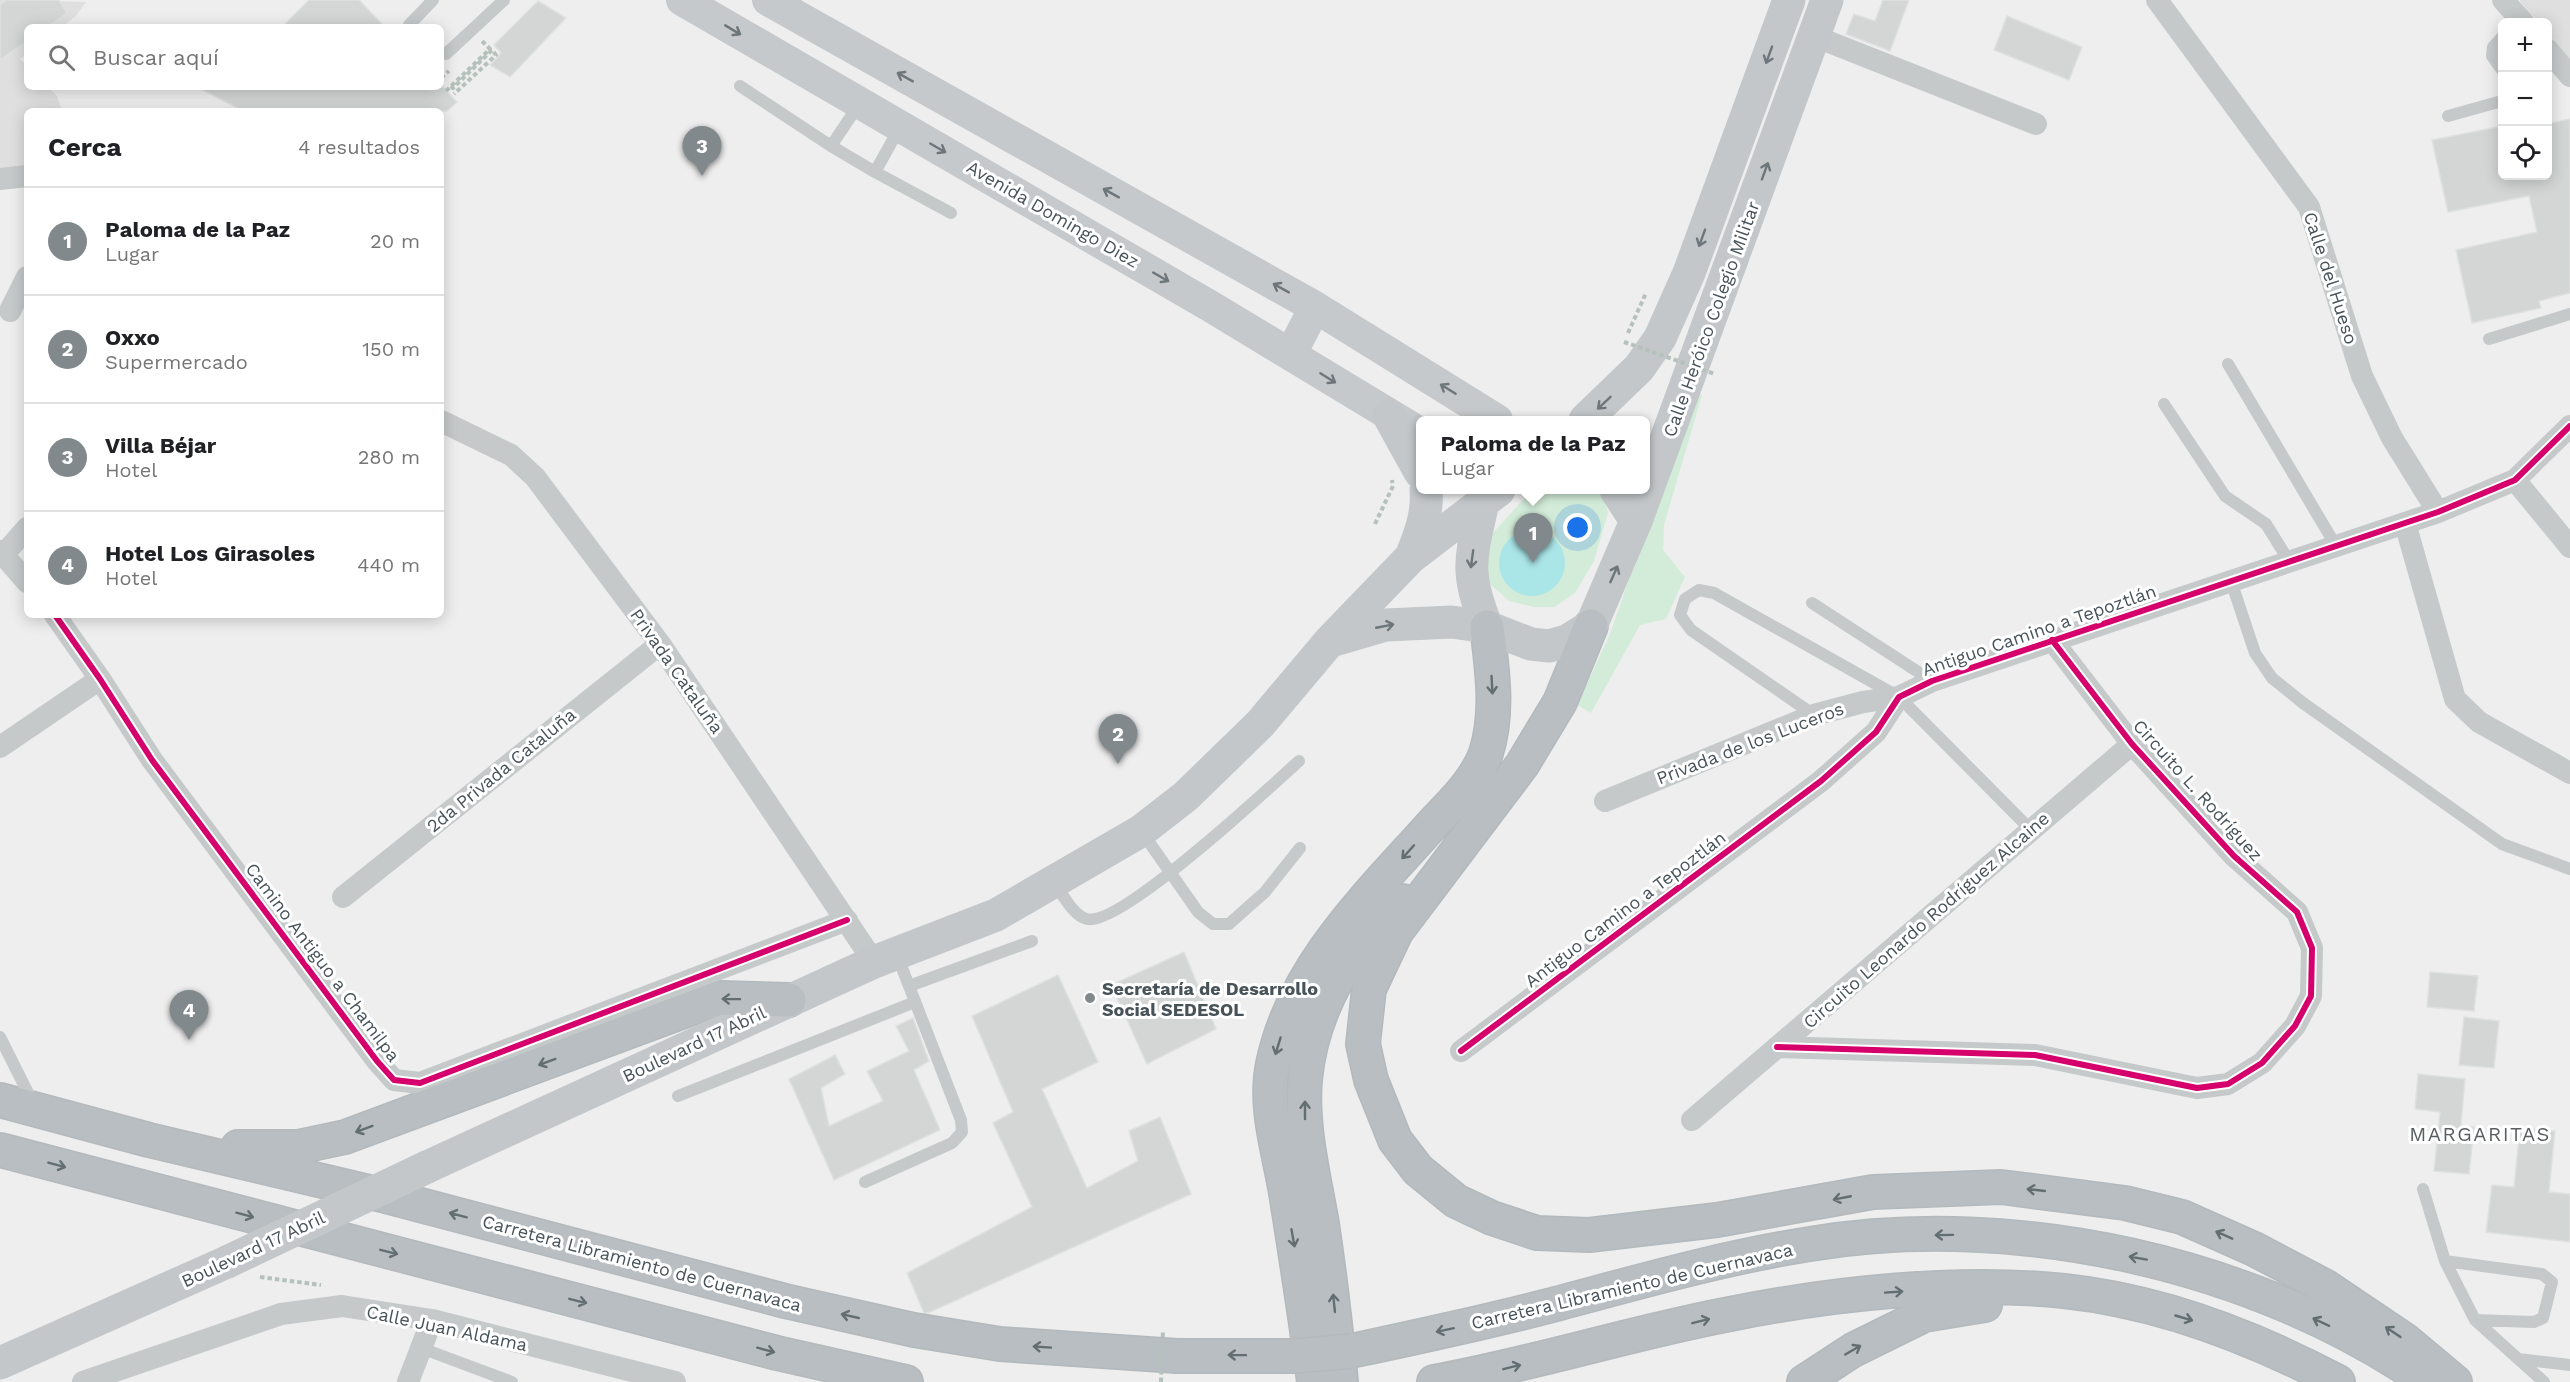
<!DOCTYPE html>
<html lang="es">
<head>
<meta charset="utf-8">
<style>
	:root { --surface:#fff; --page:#f6f6f6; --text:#202124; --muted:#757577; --line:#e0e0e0; --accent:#81898d }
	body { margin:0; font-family:"Work Sans",sans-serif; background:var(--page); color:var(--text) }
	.controls { position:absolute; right:18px; top:18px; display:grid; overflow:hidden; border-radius:9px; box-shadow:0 3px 15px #0003 }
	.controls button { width:54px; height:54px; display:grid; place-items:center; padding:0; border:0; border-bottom:2px solid var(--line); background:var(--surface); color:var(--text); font:30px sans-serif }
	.you { position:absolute; left:1578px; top:528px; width:21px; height:21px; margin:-15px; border:4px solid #fff; border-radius:50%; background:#1a73e8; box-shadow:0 0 0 9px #1a73e833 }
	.badge { display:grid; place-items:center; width:39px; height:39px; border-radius:50%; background:var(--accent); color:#fff; font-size:20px; font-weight:700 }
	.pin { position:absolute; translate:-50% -50px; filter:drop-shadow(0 2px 3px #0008) }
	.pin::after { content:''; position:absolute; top:32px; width:21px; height:18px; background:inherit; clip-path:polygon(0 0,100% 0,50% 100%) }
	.popup { position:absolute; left:1416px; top:416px; width:234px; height:78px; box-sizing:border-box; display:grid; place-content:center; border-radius:9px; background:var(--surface); filter:drop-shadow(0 2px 4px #0005); font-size:20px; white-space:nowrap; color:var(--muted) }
	.popup b { font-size:22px; color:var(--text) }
	.popup::after { content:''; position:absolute; left:50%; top:100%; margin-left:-12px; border:12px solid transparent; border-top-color:var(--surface) }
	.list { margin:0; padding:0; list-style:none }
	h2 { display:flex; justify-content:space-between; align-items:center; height:78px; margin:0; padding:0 24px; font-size:26px }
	h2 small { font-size:20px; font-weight:400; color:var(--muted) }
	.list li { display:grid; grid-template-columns:39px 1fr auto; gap:18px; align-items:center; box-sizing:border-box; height:108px; padding:0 24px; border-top:2px solid var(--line) }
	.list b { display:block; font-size:22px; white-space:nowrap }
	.list p { margin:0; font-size:20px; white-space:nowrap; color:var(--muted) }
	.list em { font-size:20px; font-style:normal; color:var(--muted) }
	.icon { flex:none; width:33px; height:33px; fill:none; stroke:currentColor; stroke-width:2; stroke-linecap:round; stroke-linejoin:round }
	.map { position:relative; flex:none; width:2570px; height:1382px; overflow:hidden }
	.search { position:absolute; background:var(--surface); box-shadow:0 3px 15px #0003; left:24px; top:24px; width:420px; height:66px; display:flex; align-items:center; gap:15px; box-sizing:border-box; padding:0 21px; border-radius:9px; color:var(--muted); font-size:22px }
	.panel { position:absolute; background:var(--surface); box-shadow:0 3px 15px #0003; left:24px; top:108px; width:420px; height:510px; border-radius:9px }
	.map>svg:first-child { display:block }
</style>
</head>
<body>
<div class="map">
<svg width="2570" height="1382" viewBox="0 0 2570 1382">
	<rect width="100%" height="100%" fill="#eee"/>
	<!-- education -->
	<path fill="#e0dfe0" d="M 0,0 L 86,2 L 76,16 L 62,27 L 27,27 L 27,54 L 20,59 L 27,66 L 27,87 L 48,87 L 57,96 L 62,111 L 27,111 L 27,167 L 0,174 Z
		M 2519,0 L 2570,0 L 2570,61 L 2548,34 L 2548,22 L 2538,22 Z"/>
	<!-- green -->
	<path fill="#d3ecd9" d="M 1694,391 L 1702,395 L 1664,525 L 1663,550 L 1685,577 L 1666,619 L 1640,625 L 1591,713 L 1577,705 L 1610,634 Z
		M 1532,490 L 1604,492 L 1608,513 L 1594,561 L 1575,593 L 1554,607 L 1534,607 L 1509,601 L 1488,582 L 1485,561 L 1491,535 Z"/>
	<!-- water -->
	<path fill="#aae5e8" d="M1499 563a33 33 0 1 1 66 0a33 33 0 1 1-66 0Z"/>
	<!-- building -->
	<path fill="#d4d6d6" stroke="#dfe0e1" stroke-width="1.5" d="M 7,0 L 59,0 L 67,13 L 47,27 L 27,27 L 27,41 L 0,60 L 0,5 Z
		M 309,0 L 359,0 L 385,27 L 282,27 Z
		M 1883,0 L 1909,0 L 1890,51 L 1846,34 L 1854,14 L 1875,21 Z
		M 538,1 L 566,18 L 510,77 L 490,65 L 501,53 L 494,45 Z
		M 2007,16 L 2082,47 L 2069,80 L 1994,50 Z
		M 197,87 L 443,87 L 457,102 L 447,111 L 243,111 Z
		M 2570,119 L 2570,293 L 2539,301 L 2541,308 L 2472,323 L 2456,250 L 2537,232 L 2529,196 L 2448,212 L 2432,140 L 2502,126 L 2502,176 L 2547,176 L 2547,124 Z
		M 1184,952 L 1216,1029 L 1147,1064 L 1111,985 Z
		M 2430,972 L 2478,976 L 2474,1011 L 2427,1007 Z
		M 1058,975 L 1098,1062 L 1042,1089 L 1087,1188 L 1138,1161 L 1129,1131 L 1160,1117 L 1191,1194 L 928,1313 L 924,1313 L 907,1273 L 1032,1207 L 993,1123 L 1013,1112 L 972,1016 Z
		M 2464,1017 L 2499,1021 L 2494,1068 L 2459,1065 Z
		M 913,1018 L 929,1061 L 914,1070 L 940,1130 L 834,1180 L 789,1079 L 835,1055 L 845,1074 L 821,1088 L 829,1126 L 883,1101 L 867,1071 L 909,1051 L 896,1026 Z
		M 2418,1074 L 2465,1079 L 2461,1125 L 2474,1127 L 2469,1174 L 2434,1171 L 2440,1112 L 2415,1109 Z
		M 2520,1128 L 2555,1131 L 2549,1192 L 2570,1194 L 2570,1242 L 2486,1232 L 2492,1185 L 2514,1187 Z"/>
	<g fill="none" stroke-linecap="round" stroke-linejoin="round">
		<defs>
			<path id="highway" d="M 1591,626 L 1560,702 L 1522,765 L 1396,932 L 1369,989 L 1363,1044 L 1371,1080 L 1395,1140 L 1418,1170 L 1456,1201 L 1492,1218 L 1537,1233 L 1589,1235 L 1717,1220 L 1873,1192 L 2001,1187 L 2125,1203 L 2182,1217 L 2254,1249 L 2326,1287 L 2406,1341 L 2455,1382
				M 0,1100 L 149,1140 L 386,1196 L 785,1301 L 914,1330 L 1000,1344 L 1177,1356 L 1295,1356
				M 238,1147 L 298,1147 L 345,1137 L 719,998 L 789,1000
				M 0,1150 L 777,1353 L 906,1382
				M 1351,1351 C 1417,1337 1483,1323 1548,1306 C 1635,1283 1721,1258 1810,1244 C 2017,1210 2255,1263 2427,1382
				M 1314,1382 C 1306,1319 1296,1256 1286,1193 C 1279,1151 1264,1107 1273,1064 C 1293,968 1366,898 1429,828 C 1449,806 1476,782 1486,753 C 1499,712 1492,668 1487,627
				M 1341,1382 C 1336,1329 1330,1277 1322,1224 C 1314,1177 1301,1128 1305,1080 C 1311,1012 1350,942 1403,901
				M 1434,1382 C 1534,1364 1630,1333 1730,1314 C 1834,1293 1959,1280 2064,1291 C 2159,1301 2255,1338 2338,1382
				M 1804,1382 L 1853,1350 L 1924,1315 L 1985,1305"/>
		</defs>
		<!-- highway casing -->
		<use href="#highway" stroke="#b3b9bc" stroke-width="36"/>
		<!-- path -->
		<path stroke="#b5c1bb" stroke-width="4" stroke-dasharray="4.5 3" stroke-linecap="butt" d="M 441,78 L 449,71
			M 451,86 L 453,88 L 492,50 L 496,55 L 454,94
			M 446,91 L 490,49 L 482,41
			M 1628,333 L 1646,293
			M 1375,524 L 1393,486 L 1392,480
			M 260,1277 L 321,1285"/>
		<!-- lane -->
		<path stroke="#c5c9ca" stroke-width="12" d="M 409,25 L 433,0
			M 2502,37 L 2493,47 L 2492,56 L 2502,70
			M 446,54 L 504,0
			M 740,86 L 831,146 L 860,103
			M 2448,116 L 2502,101
			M 900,127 L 875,172 L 951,213
			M 831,146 L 875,172
			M 2489,339 L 2570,314
			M 2228,364 L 2336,546
			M 2164,404 L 2225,496 L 2266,524 L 2289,561
			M 2231,581 L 2255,653 L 2272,678 L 2303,703 L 2502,844 L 2570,869
			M 1812,603 L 1932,681
			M 1814,715 L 1691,630 L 1680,615 L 1685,599 L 1699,590 L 1714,593 L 1899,697 L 2030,829
			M 1142,832 L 1198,912 L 1213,924 L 1229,924 L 1265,892 L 1300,848
			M 1054,882 C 1062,893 1073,916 1087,919 C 1120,927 1269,788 1299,761
			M 909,986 L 1032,941
			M 0,1037 L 33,1103
			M 678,1096 L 915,1002
			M 865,1182 L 952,1143 L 962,1132 L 961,1120 L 897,955
			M 2423,1189 L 2445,1261 L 2475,1320 L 2544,1382
			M 2445,1261 L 2542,1274 L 2552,1282 L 2543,1318 L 2534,1322 L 2475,1320
			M 421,1348 L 512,1382
			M 2518,1359 L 2570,1365"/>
		<!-- street -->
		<path stroke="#c5c9ca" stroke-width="22" d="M 2157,0 L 2309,207 L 2362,376 L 2392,438 L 2438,512
			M 2503,0 L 2523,22
			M 1814,36 L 2036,124
			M 2548,50 L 2570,76
			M 0,179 L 27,176
			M 10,311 L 27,277
			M 441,421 L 511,455 L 535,477 L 660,644 L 874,962
			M 2515,480 L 2570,547
			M 2405,523 L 2455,699 L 2479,722 L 2570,773
			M 0,551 L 27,582
			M 4,554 L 27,528
			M 55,615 L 100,679 L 152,760 L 377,1061 L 394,1080 L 420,1083 L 847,920
			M 0,747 L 100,679
			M 1605,801 L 1814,715 L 1863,702 L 1899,697
			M 343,897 L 660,644
			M 1777,1047 L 2035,1055 L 2197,1088 L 2228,1084 L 2262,1063 L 2295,1026 L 2311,996 L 2312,948 L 2297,912 L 2234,856 L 2132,744 L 2052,640
			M 1461,1051 L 1821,781 L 1876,732 L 1899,697 L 1932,681 L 2438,512 L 2515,480 L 2570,426
			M 1692,1120 L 2132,744
			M 83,1382 L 281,1314 L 342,1306 L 432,1320 L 675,1382
			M 408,1382 L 432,1320"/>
		<!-- secondary -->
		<path stroke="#c6c9cb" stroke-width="32" d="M 682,0 L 1210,306 L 1420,433
			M 768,0 L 1315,307 L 1497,420
			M 1288,353 L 1297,342 L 1315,307"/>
		<!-- primary -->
		<path stroke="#c3c7c9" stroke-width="33" d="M 1389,416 L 1420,472
			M 1585,420 L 1639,368 L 1660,338 L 1689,273 L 1789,0
			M 1616,490 L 1636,521
			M 1483,502 C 1471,557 1464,572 1487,627
			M 1411,557 C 1420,535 1428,514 1426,490
			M 1331,641 L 1386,625 L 1452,622 L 1487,627 L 1531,644 L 1549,646 L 1567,641 L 1591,626 L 1636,521 L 1827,0
			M 427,1167 L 874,962 L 996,915 L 1141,831 L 1186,796 L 1260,724 L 1329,642 L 1411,557 L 1499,490
			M 0,1363 L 227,1262"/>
		<!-- highway -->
		<use href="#highway" stroke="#b8bec1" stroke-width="33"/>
		<defs>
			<path id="highway-bridge" d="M 1295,1356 L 1351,1351"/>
		</defs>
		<!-- highway-bridge casing -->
		<use href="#highway-bridge" stroke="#b3b9bc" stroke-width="36" stroke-linecap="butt"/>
		<!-- path-bridge -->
		<path stroke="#b5c1bb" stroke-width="4" stroke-dasharray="4.5 3" stroke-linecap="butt" d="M 1624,342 L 1715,374
			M 1161,1382 L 1163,1331"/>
		<!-- primary-bridge -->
		<path stroke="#c3c7c9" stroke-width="33" d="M 227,1262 L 427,1167"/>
		<!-- highway-bridge -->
		<use href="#highway-bridge" stroke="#b8bec1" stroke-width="33"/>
		<defs>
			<path id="cycleway" d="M 55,615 L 100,679 L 152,760 L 377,1061 L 394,1080 L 420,1083 L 847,920
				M 1777,1047 L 2035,1055 L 2197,1088 L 2228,1084 L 2262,1063 L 2295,1026 L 2311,996 L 2312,948 L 2297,912 L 2234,856 L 2132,744 L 2052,640
				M 1461,1051 L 1821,781 L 1876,732 L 1899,697 L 1932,681 L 2438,512 L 2515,480 L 2570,426"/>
		</defs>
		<!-- cycleway casing -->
		<use href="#cycleway" stroke="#fff" stroke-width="10"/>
		<!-- cycleway -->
		<use href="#cycleway" stroke="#d6006c" stroke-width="6"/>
	</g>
	<!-- one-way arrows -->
	<defs><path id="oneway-shaft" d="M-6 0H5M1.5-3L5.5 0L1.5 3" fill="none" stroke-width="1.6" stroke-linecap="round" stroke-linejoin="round" transform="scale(1.5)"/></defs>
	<g stroke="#6d767b">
		<use href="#oneway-shaft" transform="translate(733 30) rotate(31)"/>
		<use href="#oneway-shaft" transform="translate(905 77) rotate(-151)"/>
		<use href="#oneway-shaft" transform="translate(938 148) rotate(30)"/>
		<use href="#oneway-shaft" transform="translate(1111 193) rotate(-151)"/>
		<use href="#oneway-shaft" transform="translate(1161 277) rotate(30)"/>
		<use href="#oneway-shaft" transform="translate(1281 288) rotate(-151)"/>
		<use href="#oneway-shaft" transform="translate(1328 378) rotate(32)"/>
		<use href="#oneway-shaft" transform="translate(1448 389) rotate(-148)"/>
	</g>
	<g stroke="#6c767b">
		<use href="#oneway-shaft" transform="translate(1769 55) rotate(110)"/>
		<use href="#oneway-shaft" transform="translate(1765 171) rotate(-70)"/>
		<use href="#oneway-shaft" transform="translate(1702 238) rotate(110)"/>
		<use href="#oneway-shaft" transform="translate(1604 403) rotate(137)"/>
		<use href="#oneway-shaft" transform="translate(1472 559) rotate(98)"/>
		<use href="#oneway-shaft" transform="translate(1614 574) rotate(-66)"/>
		<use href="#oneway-shaft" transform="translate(1385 626) rotate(-11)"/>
	</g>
	<g stroke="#636e73">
		<use href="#oneway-shaft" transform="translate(1492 685) rotate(87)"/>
		<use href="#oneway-shaft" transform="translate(1408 852) rotate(132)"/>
		<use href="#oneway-shaft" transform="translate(731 999) rotate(-179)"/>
		<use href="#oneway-shaft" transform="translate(1278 1046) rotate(107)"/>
		<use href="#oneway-shaft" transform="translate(547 1062) rotate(160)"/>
		<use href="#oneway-shaft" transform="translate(1305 1110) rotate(-90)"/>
		<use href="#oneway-shaft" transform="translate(364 1129) rotate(160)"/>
		<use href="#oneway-shaft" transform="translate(57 1165) rotate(15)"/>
		<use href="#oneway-shaft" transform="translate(2036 1190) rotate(-174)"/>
		<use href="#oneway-shaft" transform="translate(1842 1198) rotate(169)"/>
		<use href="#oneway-shaft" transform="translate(245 1215) rotate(15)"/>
		<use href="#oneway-shaft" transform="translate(458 1215) rotate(-165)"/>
		<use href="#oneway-shaft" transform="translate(1944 1235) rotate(179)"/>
		<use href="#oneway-shaft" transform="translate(2224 1235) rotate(-156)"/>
		<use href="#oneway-shaft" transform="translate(1293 1238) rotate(80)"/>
		<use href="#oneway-shaft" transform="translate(389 1252) rotate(14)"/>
		<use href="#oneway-shaft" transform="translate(2138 1258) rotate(-170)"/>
		<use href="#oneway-shaft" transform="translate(1894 1292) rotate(-4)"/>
		<use href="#oneway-shaft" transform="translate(578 1301) rotate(14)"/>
		<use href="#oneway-shaft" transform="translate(1334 1303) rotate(-96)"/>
		<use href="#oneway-shaft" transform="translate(850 1316) rotate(-167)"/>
		<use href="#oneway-shaft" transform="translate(2184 1318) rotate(16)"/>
		<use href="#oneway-shaft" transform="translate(1701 1321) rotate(-14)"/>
		<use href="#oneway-shaft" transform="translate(2321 1322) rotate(-155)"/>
		<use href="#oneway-shaft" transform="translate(1445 1330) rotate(168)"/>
		<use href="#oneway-shaft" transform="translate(2393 1332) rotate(-146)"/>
		<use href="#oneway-shaft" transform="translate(1042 1347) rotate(-176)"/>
		<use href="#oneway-shaft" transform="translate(766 1350) rotate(15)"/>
		<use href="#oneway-shaft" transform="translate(1853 1350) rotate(-30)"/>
		<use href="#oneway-shaft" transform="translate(1237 1355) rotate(-179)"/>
		<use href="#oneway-shaft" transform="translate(1512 1367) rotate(-14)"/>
	</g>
	<!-- markers -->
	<circle fill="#81898d" stroke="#fff" stroke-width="2" cx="1090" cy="998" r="6"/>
	<g text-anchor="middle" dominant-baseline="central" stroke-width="6" stroke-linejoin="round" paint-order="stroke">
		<!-- street labels -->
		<g font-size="18" fill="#475359" stroke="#fff">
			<text transform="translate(1053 214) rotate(30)">Avenida Domingo Diez</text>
			<text transform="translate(2331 278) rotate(72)">Calle del Hueso</text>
			<text transform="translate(1711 319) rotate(-70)">Calle Heróico Colegio Militar</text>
			<text transform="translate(2039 630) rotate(-19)">Antiguo Camino a Tepoztlán</text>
			<text transform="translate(677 671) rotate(55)">Privada Cataluña</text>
			<text transform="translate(1750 743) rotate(-21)">Privada de los Luceros</text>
			<text transform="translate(501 770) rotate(-39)">2da Privada Cataluña</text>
			<text transform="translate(2198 790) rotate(48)">Circuito L. Rodríguez</text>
			<text transform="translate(1625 909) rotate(-37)">Antiguo Camino a Tepoztlán</text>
			<text transform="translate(1926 920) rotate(-41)">Circuito Leonardo Rodríguez Alcaine</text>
			<text transform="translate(323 962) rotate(53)">Camino Antiguo a Chamilpa</text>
			<text transform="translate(694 1044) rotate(-25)">Boulevard 17 Abril</text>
			<text transform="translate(253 1249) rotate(-25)">Boulevard 17 Abril</text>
			<text transform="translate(642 1263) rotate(15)">Carretera Libramiento de Cuernavaca</text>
			<text transform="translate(1632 1286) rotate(-13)">Carretera Libramiento de Cuernavaca</text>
			<text transform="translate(447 1328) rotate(12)">Calle Juan Aldama</text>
		</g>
		<!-- poi labels -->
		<g font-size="18" font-weight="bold" fill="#475359" stroke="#fff" text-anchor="start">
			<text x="1102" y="988">Secretaría de Desarrollo<tspan x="1102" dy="21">Social SEDESOL</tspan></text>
		</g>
		<!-- neighbourhood labels -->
		<g font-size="20" letter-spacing="1.5" fill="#5a5e61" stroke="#fff">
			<text x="2480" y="1134">MARGARITAS</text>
		</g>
	</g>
</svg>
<div class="controls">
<button>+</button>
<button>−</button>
<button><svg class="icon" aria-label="locate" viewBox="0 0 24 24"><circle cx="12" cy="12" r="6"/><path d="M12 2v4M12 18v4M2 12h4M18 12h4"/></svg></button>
</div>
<div class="you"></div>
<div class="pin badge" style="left:1533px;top:563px">1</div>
<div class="popup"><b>Paloma de la Paz</b>Lugar</div>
<div class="pin badge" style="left:1118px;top:764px">2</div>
<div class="pin badge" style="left:702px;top:176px">3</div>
<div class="pin badge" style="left:189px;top:1040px">4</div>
<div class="search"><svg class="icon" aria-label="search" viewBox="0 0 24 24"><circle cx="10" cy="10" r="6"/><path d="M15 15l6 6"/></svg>Buscar aquí</div>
<section class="panel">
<h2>Cerca<small>4 resultados</small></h2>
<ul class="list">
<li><span class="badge">1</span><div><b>Paloma de la Paz</b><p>Lugar</p></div><em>20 m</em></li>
<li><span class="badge">2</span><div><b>Oxxo</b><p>Supermercado</p></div><em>150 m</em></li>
<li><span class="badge">3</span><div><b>Villa Béjar</b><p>Hotel</p></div><em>280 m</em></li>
<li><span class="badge">4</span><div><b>Hotel Los Girasoles</b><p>Hotel</p></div><em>440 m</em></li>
</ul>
</section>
</div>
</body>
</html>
